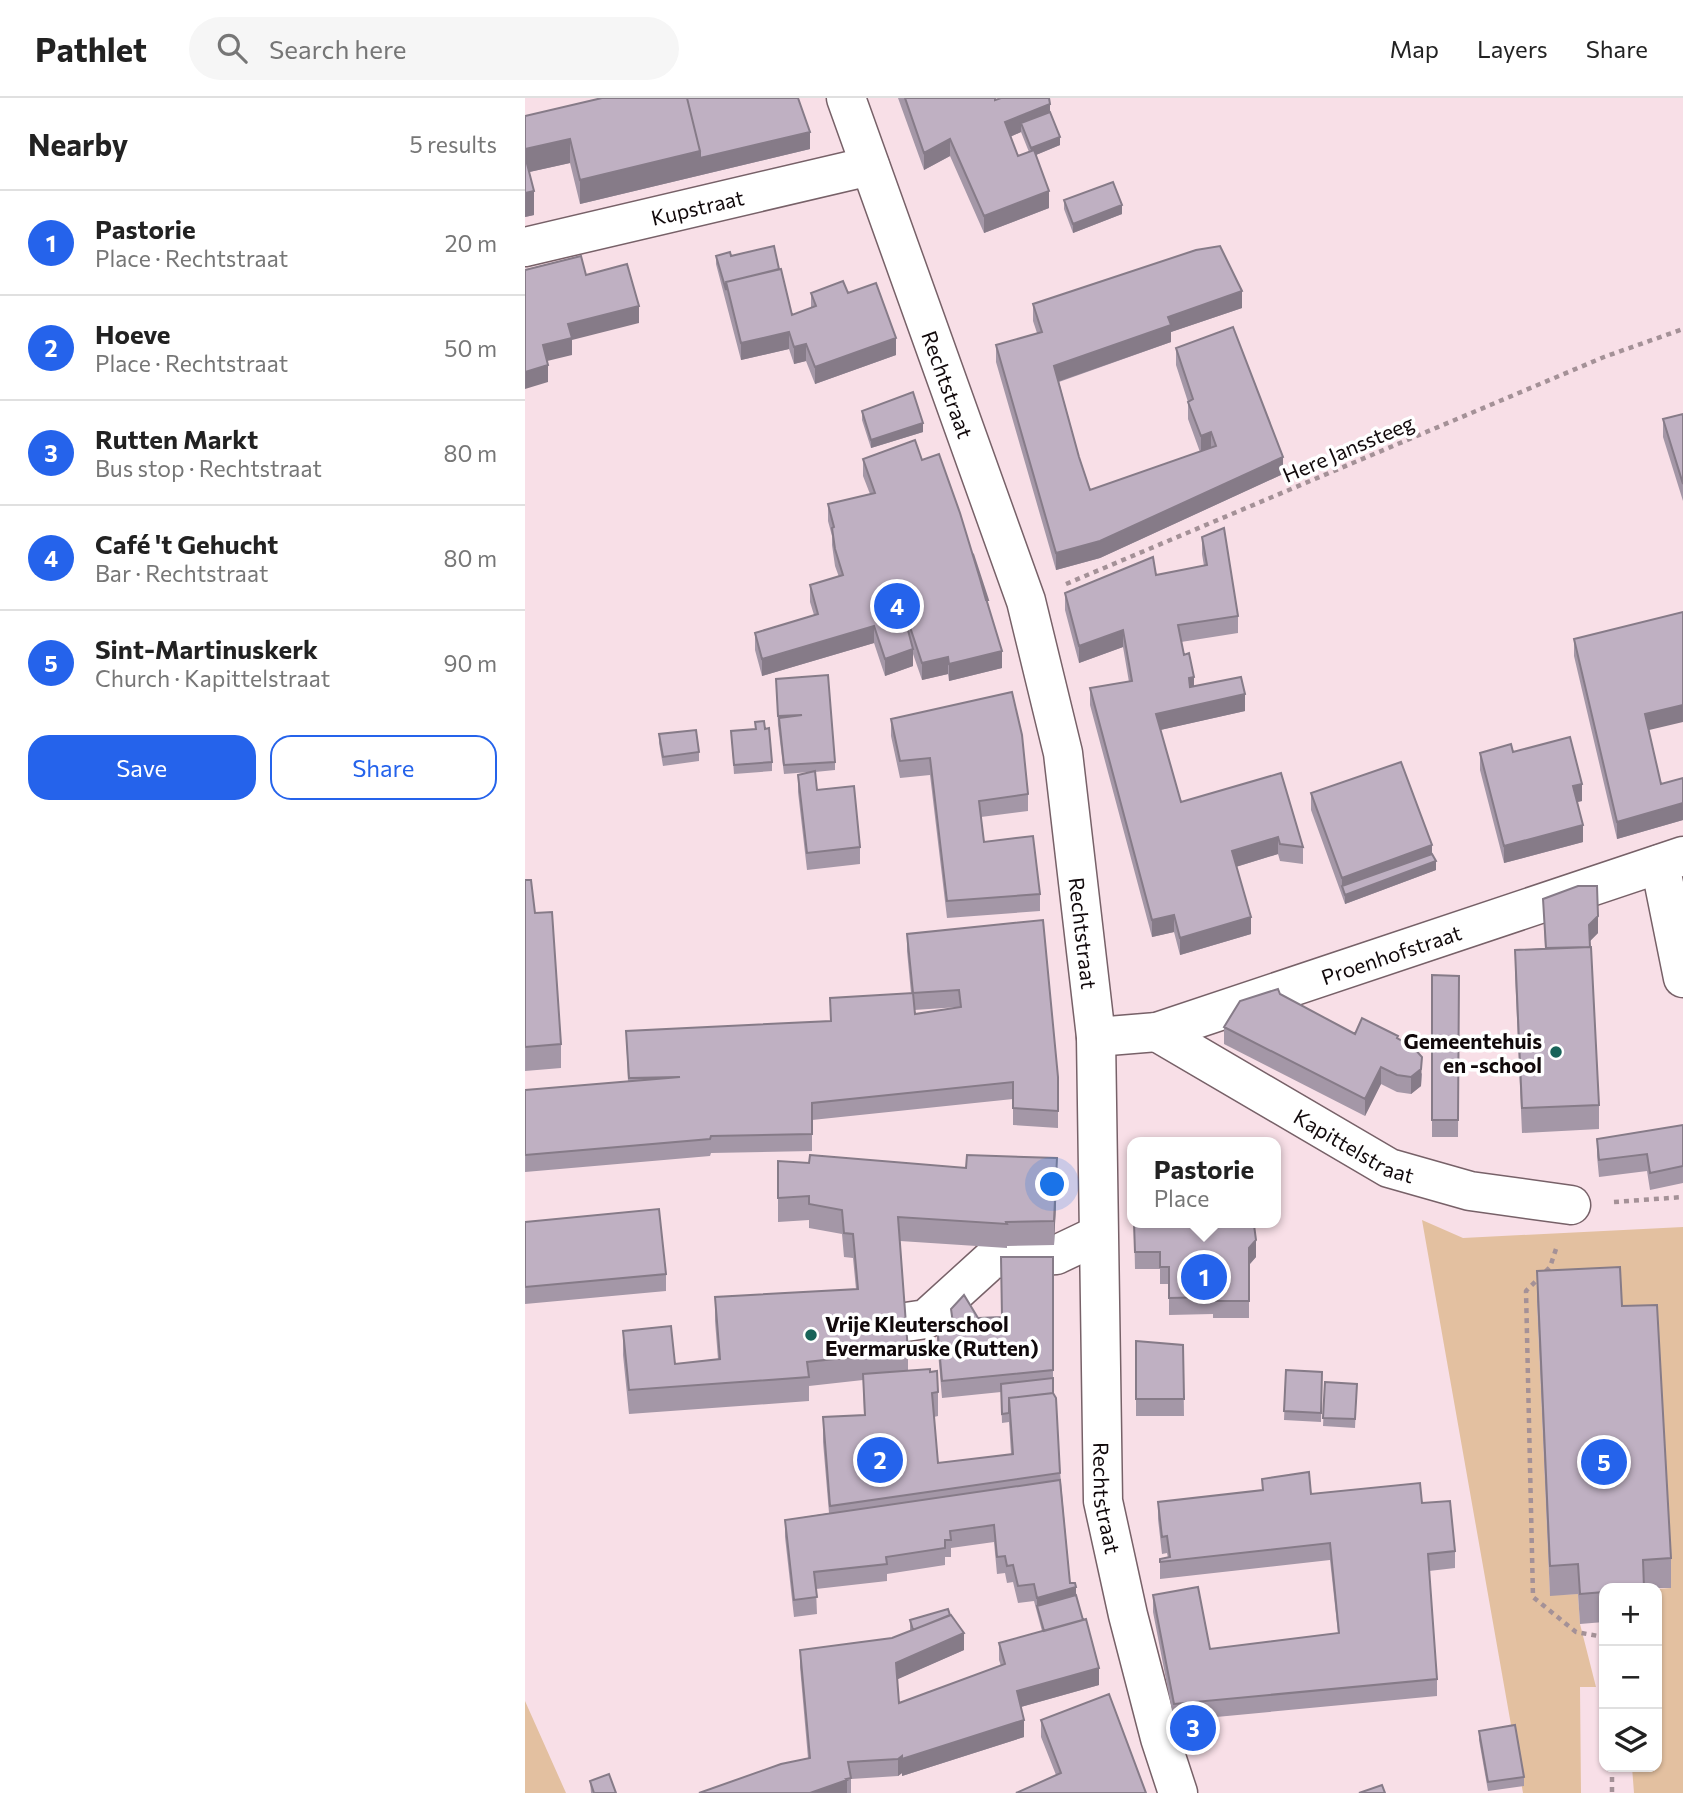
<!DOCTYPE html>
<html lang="en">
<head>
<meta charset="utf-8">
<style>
	:root { --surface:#fff; --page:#f6f6f6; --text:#222; --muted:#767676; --line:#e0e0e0; --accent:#2563eb }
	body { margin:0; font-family:Commissioner,sans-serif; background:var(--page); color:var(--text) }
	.controls { position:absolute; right:21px; bottom:21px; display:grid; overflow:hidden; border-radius:14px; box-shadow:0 2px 5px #0004 }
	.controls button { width:63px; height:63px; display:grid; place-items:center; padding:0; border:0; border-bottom:2px solid var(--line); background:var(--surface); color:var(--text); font:35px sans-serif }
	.you { position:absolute; left:528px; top:1087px; width:24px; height:24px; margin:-18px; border:5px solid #fff; border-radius:50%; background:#1a73e8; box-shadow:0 0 0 10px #1a73e833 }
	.badge { display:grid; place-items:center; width:46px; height:46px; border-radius:50%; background:var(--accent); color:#fff; font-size:23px; font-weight:700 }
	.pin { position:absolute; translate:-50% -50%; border:4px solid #fff; box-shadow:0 2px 7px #0006 }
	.popup { position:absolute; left:602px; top:1039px; width:154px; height:91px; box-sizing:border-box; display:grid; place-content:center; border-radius:14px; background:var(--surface); filter:drop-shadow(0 2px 5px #0005); font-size:23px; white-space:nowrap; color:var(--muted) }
	.popup b { font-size:26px; color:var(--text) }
	.popup::after { content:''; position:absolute; left:50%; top:100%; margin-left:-14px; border:14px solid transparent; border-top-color:var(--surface) }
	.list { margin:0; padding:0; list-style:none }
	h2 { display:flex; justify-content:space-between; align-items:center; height:91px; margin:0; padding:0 28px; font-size:30px }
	h2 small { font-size:23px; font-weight:400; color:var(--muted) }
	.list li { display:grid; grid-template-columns:46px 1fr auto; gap:21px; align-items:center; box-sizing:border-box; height:105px; padding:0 28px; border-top:2px solid var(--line) }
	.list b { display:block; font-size:26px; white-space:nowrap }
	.list p { margin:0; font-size:23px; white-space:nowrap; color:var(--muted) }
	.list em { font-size:23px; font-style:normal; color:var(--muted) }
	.actions { display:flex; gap:14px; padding:21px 28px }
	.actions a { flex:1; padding:16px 0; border:2px solid var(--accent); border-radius:21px; text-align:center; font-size:24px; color:var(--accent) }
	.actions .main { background:var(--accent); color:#fff }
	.icon { flex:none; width:38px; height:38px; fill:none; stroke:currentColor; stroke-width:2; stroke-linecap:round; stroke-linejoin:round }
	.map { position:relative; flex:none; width:1158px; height:1695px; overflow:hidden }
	header { display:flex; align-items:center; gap:42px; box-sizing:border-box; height:98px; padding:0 35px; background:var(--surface); border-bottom:2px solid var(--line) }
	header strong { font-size:33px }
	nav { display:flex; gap:38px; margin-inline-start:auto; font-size:24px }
	.search { width:490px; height:63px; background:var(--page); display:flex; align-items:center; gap:18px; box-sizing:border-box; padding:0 24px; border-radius:38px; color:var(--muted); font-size:26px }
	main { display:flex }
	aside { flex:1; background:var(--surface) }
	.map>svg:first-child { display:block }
</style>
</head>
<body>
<header>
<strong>Pathlet</strong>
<div class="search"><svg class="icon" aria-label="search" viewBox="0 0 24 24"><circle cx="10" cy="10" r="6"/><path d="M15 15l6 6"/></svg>Search here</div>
<nav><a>Map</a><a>Layers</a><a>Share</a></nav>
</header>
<main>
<aside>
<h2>Nearby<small>5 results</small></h2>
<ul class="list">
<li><span class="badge">1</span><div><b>Pastorie</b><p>Place · Rechtstraat</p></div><em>20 m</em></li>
<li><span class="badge">2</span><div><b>Hoeve</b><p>Place · Rechtstraat</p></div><em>50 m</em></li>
<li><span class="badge">3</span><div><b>Rutten Markt</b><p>Bus stop · Rechtstraat</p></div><em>80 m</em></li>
<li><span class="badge">4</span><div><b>Café 't Gehucht</b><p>Bar · Rechtstraat</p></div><em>80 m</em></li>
<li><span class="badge">5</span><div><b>Sint-Martinuskerk</b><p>Church · Kapittelstraat</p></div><em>90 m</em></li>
</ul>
<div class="actions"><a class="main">Save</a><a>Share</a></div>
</aside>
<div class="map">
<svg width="1158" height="1695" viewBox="0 0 1158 1695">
	<rect width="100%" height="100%" fill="#f8dfe7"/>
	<!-- green -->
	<path fill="#e3c0a0" d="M 897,1122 L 938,1140 L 1158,1129 L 1158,1695 L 1109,1695 L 1107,1669 L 1132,1669 L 1132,1491 L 1145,1490 L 1012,1203 L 1025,1497 L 1053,1496 L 1055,1526 L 1071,1589 L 1055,1589 L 1056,1695 L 998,1695 Z
		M 0,1603 L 41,1695 L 0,1695 Z"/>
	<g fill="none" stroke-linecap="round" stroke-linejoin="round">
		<defs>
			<g id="minor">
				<path id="s1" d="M 321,0 L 501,503 L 538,655 L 571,939 L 578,1403 L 603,1517 L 635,1640 L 653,1695"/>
				<path id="s2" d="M 0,149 L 345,68"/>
				<path d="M 1135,766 L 1158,880"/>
				<path id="s3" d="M 632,934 L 864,1070 L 945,1093 L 1046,1107"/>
				<path id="s4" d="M 571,939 L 632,934 L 1158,758"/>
				<path d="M 381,1224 L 401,1221 L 467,1161 L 531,1157 L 573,1137"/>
			</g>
		</defs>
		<!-- minor casing -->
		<use href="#minor" stroke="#776168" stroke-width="41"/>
		<!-- path -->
		<path stroke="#a49197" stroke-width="4.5" stroke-dasharray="5 5" stroke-linecap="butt" d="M 541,486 L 1079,259 L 1158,231
			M 1089,1104 L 1158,1099
			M 1031,1151 L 1025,1169 L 1001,1193 L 1008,1499 L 1051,1534 L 1079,1539
			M 1087,1669 L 1087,1695"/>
		<!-- minor -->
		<use href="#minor" stroke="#fff" stroke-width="38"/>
	</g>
	<!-- wall -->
	<path fill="#a497a7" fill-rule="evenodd" d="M 373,0 L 470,0 L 470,2 L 525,14 L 535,47 L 511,57 L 524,110 L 459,135 L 425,58 L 399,72 ZM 496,34 L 504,54 L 493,58 L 485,39 Z
		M 0,18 L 285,51 L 55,106 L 45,65 L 4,74 L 9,117 L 0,119 Z
		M 539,102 L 597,116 L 548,135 L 539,111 Z
		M 191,158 L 206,158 L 254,171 L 267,217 L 286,210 L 286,195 L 323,195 L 371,257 L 290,286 L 281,263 L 269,266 L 264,251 L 216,262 L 191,166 Z
		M 508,206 L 717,210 L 646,234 L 646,244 L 534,284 L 554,359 L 565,392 L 675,354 L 663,321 L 663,304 L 651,267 L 651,250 L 758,376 L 575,460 L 531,472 L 471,264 L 471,247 L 512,235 L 508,223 Z
		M 337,313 L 398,334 L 346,350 L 337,322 Z
		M 1158,316 L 1158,403 L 1138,339 L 1138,321 Z
		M 338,361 L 397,362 L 463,507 L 477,570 L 424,583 L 423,576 L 397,582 L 388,556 L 388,568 L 360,578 L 349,545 L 237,578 L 230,552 L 230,535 L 289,517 L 285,504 L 285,487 L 314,479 L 310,468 L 307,447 L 307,438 L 303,423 L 303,406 L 345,396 L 338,378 Z
		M 677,439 L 713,518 L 713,535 L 656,544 L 659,557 L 669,588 L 720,613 L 635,632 L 656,704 L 778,749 L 778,766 L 755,763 L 753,756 L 711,769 L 726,836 L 655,857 L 649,834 L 627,839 L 565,607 L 565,590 L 604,584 L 598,549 L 554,565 L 540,512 L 540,495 L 679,468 L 677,456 Z
		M 1049,541 L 1124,632 L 1136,686 L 1158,680 L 1158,722 L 1092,741 L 1049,558 Z
		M 251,581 L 310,664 L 310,672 L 290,674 L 292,692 L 335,749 L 335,766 L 282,772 L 273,694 L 273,677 L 285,674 L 259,676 L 253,627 Z
		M 366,621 L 503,696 L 503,713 L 456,719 L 459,744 L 515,796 L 515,813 L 422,820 L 405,677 L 375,680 L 366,638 Z
		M 230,624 L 240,631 L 247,664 L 247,673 L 209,676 L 206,633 L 230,631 Z
		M 134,636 L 174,654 L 174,663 L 138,668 L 134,645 Z
		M 955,655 L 1057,703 L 1052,704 L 1058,744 L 979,765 L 955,672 Z
		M 786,695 L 907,756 L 911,772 L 820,806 L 786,712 Z
		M 0,782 L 10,815 L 36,946 L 36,970 L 0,973 Z
		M 1018,801 L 1073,835 L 1065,843 L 1074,1007 L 1074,1031 L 997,1035 L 990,876 L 990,852 L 1020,850 Z
		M 382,836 L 533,979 L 533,1030 L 488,1027 L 488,1001 L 287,1022 L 287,1053 L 186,1055 L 185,1058 L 0,1074 L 0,992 L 103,984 L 101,933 L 305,923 L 305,900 L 386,895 L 382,853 ZM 434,909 L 390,916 L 389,912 Z
		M 907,877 L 934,878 L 933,1039 L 907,1039 Z
		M 699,929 L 830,936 L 873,941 L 897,976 L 896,988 L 886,996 L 872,994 L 856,986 L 840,1018 L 699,946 Z
		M 1158,1027 L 1158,1085 L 1125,1092 L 1122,1073 L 1074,1079 L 1072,1058 L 1072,1041 Z
		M 253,1063 L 532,1084 L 529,1147 L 482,1148 L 482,1150 L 375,1143 L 383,1253 L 383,1272 L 405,1274 L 413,1294 L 413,1318 L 409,1319 L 413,1365 L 486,1356 L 484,1324 L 477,1325 L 476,1294 L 417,1300 L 412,1243 L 412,1226 L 426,1225 L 426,1211 L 453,1220 L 477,1219 L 528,1159 L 528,1295 L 545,1485 L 551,1497 L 574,1587 L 496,1609 L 499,1639 L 377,1678 L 377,1675 L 373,1678 L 326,1681 L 326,1695 L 174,1695 L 283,1660 L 275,1569 L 275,1552 L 367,1540 L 385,1533 L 385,1522 L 425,1517 L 439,1552 L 372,1581 L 374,1605 L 476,1568 L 474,1562 L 474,1545 L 517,1533 L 509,1503 L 493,1505 L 488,1484 L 482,1485 L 480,1475 L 472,1476 L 469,1444 L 426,1450 L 426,1459 L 420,1459 L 420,1467 L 362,1476 L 362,1483 L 291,1491 L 292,1516 L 269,1519 L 260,1439 L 260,1422 L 304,1415 L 298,1344 L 298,1319 L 339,1317 L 338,1282 L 284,1288 L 284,1303 L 104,1316 L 98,1257 L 98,1233 L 150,1266 L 193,1261 L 190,1223 L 190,1199 L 331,1191 L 328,1160 L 319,1159 L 317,1136 L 284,1130 L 284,1122 L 253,1124 Z
		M 0,1124 L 141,1176 L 141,1193 L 0,1206 Z
		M 609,1125 L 731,1159 L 724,1167 L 724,1220 L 688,1220 L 688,1216 L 644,1217 L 644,1186 L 635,1186 L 635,1171 L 610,1171 Z
		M 1012,1173 L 1097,1208 L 1146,1460 L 1146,1490 L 1079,1490 L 1079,1524 L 1055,1526 L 1053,1496 L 1025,1498 L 1012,1203 Z
		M 611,1243 L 658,1247 L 659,1318 L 611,1318 Z
		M 761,1272 L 797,1274 L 796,1324 L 759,1322 Z
		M 800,1284 L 832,1286 L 830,1330 L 798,1328 Z
		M 737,1381 L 786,1396 L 897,1405 L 930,1453 L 930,1470 L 904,1473 L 912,1581 L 912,1598 L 649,1623 L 628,1514 L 628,1497 L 685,1551 L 813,1535 L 805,1462 L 635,1481 L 635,1461 L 643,1460 L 642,1455 L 637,1456 L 633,1421 L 633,1404 L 737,1392 Z
		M 516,1622 L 621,1695 L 531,1677 L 516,1639 Z
		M 954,1633 L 999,1679 L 999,1688 L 963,1693 L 954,1642 Z
		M 65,1683 L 91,1695 L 66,1695 Z"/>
	<!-- shaded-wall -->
	<path fill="#867b88" d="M 525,6 L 525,23 L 496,25 L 496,34 L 480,41 L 480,24 Z
		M 285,34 L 285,51 L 55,106 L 55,82 L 175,53 Z
		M 535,39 L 535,47 L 506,59 L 506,50 Z
		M 45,41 L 45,65 L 0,75 L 0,51 Z
		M 425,41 L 425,58 L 399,72 L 399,55 Z
		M 9,93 L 9,117 L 0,119 L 0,95 Z
		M 524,93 L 524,110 L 459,135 L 459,118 Z
		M 597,107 L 597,116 L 548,135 L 548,126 Z
		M 717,193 L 717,210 L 646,234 L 646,244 L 529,285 L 529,268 L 643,219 Z
		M 114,208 L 114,225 L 47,242 L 47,257 L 18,264 L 18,247 L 43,226 Z
		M 264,234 L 264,251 L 216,262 L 216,245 Z
		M 371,240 L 371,257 L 290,286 L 290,269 Z
		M 281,246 L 281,263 L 269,266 L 269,249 Z
		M 23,267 L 23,284 L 0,291 L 0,274 Z
		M 398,325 L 398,334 L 346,350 L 346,342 Z
		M 686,334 L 686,351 L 676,355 L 676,338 Z
		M 758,359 L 758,376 L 575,460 L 531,472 L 531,455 Z
		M 349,528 L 349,545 L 237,578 L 237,561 Z
		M 598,532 L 598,549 L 554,565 L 554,548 Z
		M 388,551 L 388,568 L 360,578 L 360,561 Z
		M 477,553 L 477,570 L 424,583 L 424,566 Z
		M 423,559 L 423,576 L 397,582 L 397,565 Z
		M 669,579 L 669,596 L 664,597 L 664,580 Z
		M 720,596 L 720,613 L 631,633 L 631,616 Z
		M 1158,607 L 1158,624 L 1120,633 L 1120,616 Z
		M 1057,686 L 1057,703 L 1048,705 L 1048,688 Z
		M 1158,705 L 1158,722 L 1092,741 L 1092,724 Z
		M 1058,727 L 1058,744 L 979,765 L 979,748 Z
		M 753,739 L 753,756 L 707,770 L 707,753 Z
		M 907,747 L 907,764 L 817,788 L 817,780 Z
		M 911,763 L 911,772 L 820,806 L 820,797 Z
		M 649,817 L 649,834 L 627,839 L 627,822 Z
		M 1073,818 L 1073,835 L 1064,844 L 1064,827 Z
		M 726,819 L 726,836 L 655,857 L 655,840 Z
		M 897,959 L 896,988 L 886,996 L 886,979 Z
		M 856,969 L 856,986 L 840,1018 L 840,1001 Z
		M 532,1060 L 532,1084 L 529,1147 L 529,1123 Z
		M 731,1142 L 731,1159 L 724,1167 L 724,1150 Z
		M 551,1489 L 551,1506 L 512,1508 L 512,1500 Z
		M 439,1535 L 439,1552 L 371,1582 L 371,1565 Z
		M 574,1570 L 574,1587 L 492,1610 L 492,1593 Z
		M 499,1622 L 499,1639 L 377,1678 L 377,1661 Z
		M 377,1658 L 377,1675 L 373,1678 L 373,1661 Z
		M 322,1682 L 322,1695 L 285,1695 Z"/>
	<!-- building -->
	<path fill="#bfb0c2" stroke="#867b88" stroke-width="2" d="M 77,0 L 162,0 L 175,53 L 55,82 L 45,41 L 0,51 L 0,18 Z
		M 162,0 L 273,0 L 285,34 L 175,60 L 175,53 Z
		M 380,0 L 470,0 L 470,2 L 476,0 L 524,0 L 525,6 L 480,24 L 493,58 L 509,52 L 524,93 L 459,118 L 425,41 L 399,55 Z
		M 525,14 L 535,39 L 506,50 L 496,25 Z
		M 0,58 L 9,93 L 0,95 Z
		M 588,84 L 597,107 L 548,126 L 539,102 Z
		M 249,148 L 254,171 L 201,184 L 201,192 L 191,158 L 205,154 L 206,158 Z
		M 695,148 L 717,193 L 643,219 L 646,227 L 529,268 L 554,359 L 565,392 L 691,348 L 686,334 L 676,338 L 663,304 L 668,301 L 651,250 L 708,229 L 758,359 L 575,443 L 531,455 L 471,247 L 517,234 L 508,206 L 671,152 Z
		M 56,158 L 61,177 L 102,166 L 114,208 L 43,226 L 47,240 L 18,247 L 23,267 L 0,274 L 0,172 Z
		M 256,171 L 267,217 L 291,208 L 286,195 L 318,183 L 323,195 L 351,185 L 371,240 L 290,269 L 281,246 L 269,249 L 264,234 L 216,245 L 201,184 Z
		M 388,294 L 398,325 L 346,342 L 337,313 Z
		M 1158,316 L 1158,386 L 1138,321 Z
		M 390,342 L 397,362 L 414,356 L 435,415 L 477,553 L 424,566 L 423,559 L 397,565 L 382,520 L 380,521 L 388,551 L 360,561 L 349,528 L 237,561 L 230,535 L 293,516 L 285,487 L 318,477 L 310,451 L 307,430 L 309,429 L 303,406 L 350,395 L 338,361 Z
		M 699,430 L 713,518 L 653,527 L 659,557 L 664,555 L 669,579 L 664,580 L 665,589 L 716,579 L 720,596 L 631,616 L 656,704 L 756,675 L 778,749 L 755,746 L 753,739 L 707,753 L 726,819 L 655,840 L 649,817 L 627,822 L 565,590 L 607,583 L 598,532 L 554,548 L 540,495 L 628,459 L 631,477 L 682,467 L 677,439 Z
		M 448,456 L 463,502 L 461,502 Z
		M 1158,514 L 1158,607 L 1120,616 L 1136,686 L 1158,680 L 1158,705 L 1092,724 L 1049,541 Z
		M 303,577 L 310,664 L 259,667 L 254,620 L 277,617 L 253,618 L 251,581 Z
		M 487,594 L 497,637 L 503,696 L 454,703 L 459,744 L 508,738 L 515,796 L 422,803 L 405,660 L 375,663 L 366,621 Z
		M 239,623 L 240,631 L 244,630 L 247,664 L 209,667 L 206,633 L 231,631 L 230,624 Z
		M 171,632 L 174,654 L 138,659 L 134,636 Z
		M 1045,639 L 1057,686 L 1048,688 L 1058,727 L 979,748 L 955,655 L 986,646 L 988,654 Z
		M 876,664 L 907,747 L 817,780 L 786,695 Z
		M 290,673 L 292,692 L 329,688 L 335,749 L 282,755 L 273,677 Z
		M 907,756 L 911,763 L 820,797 L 817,788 Z
		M 0,782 L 6,782 L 10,815 L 27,814 L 36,946 L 0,949 Z
		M 1053,788 L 1072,788 L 1073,818 L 1064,827 L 1065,849 L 1021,850 L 1018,801 Z
		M 518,822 L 533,979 L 533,1013 L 488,1010 L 488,984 L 287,1005 L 287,1036 L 186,1038 L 185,1041 L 0,1057 L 0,992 L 155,979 L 104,980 L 101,933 L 306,923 L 305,900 L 388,895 L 390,916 L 436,909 L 434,892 L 388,895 L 382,836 Z
		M 1066,849 L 1074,1007 L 997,1010 L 990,852 Z
		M 907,877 L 934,878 L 933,1022 L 907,1022 Z
		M 753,891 L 755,896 L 830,936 L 837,920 L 873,938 L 872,940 L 888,949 L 897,959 L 896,971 L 886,979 L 872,977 L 856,969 L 840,1001 L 699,929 L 715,903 Z
		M 1158,1027 L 1158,1068 L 1125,1075 L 1122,1056 L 1074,1062 L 1072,1041 Z
		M 285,1057 L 441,1070 L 442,1057 L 532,1060 L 529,1123 L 481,1124 L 482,1126 L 373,1119 L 383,1253 L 282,1264 L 284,1279 L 104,1292 L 98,1233 L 146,1228 L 150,1266 L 195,1261 L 190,1199 L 333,1191 L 328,1136 L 319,1135 L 317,1112 L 284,1106 L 284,1098 L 253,1100 L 253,1063 L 284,1065 Z
		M 134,1111 L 141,1176 L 0,1189 L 0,1124 Z
		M 609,1125 L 727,1125 L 729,1127 L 731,1142 L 724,1150 L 724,1203 L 688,1203 L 688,1199 L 644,1200 L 644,1169 L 635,1169 L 635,1154 L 610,1154 Z
		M 476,1159 L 528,1159 L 528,1272 L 417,1283 L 412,1226 L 428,1225 L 426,1211 L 439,1197 L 453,1220 L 477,1219 Z
		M 1095,1169 L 1097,1208 L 1132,1207 L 1146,1460 L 1118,1462 L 1119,1490 L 1079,1490 L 1079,1494 L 1055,1496 L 1053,1466 L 1025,1468 L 1012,1173 Z
		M 611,1243 L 658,1247 L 659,1301 L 611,1301 Z
		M 405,1271 L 405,1274 L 412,1273 L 413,1294 L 407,1295 L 413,1365 L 488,1356 L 484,1300 L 528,1295 L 531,1300 L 535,1375 L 305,1408 L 298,1319 L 340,1317 L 338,1276 Z
		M 761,1272 L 797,1274 L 796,1315 L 759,1313 Z
		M 528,1280 L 528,1295 L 484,1300 L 484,1315 L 477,1316 L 476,1286 Z
		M 800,1284 L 832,1286 L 830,1321 L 798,1320 Z
		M 784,1374 L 786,1396 L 895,1385 L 897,1405 L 925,1403 L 930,1453 L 903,1456 L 912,1581 L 649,1606 L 628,1497 L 673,1489 L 685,1551 L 814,1535 L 805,1445 L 635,1464 L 635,1461 L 645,1459 L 642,1438 L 637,1439 L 633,1404 L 738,1392 L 737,1381 Z
		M 535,1382 L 545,1485 L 550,1485 L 551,1489 L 512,1500 L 509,1486 L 493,1488 L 488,1467 L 482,1468 L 480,1458 L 472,1459 L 469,1427 L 425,1433 L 426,1442 L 420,1442 L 420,1450 L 361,1459 L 362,1466 L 289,1474 L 292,1499 L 269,1502 L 260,1422 Z
		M 551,1497 L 558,1522 L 519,1533 L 512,1508 Z
		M 423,1511 L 425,1517 L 388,1532 L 385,1522 Z
		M 426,1517 L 439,1535 L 371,1565 L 374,1605 L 480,1566 L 474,1545 L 561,1521 L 574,1570 L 492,1593 L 499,1622 L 377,1661 L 377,1658 L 373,1661 L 323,1664 L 326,1680 L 321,1681 L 322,1682 L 285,1695 L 174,1695 L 256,1666 L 285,1660 L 275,1552 L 367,1540 Z
		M 584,1596 L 621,1695 L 491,1695 L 536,1675 L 516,1622 Z
		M 990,1627 L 999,1679 L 963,1684 L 954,1633 Z
		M 84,1676 L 91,1695 L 69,1695 L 65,1683 Z
		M 857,1687 L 860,1695 L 834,1695 Z"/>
	<!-- markers -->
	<g fill="#186359" stroke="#fff" stroke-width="2.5">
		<circle cx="1031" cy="954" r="7"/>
		<circle cx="286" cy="1237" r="7"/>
	</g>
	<g text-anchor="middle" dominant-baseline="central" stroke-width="7" stroke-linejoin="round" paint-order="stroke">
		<!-- street labels -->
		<g font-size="21" fill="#11090b" stroke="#fff">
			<text stroke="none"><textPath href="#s2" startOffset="177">Kupstraat</textPath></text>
			<text stroke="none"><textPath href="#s1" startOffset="304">Rechtstraat</textPath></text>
			<text transform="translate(823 350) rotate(-23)">Here Janssteeg</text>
			<text stroke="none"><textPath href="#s1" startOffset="872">Rechtstraat</textPath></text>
			<text stroke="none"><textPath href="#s4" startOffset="308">Proenhofstraat</textPath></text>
			<text stroke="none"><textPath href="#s3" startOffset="228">Kapittelstraat</textPath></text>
			<text stroke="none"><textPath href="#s1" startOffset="1438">Rechtstraat</textPath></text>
		</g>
		<!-- poi labels -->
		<g font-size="21" font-weight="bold" fill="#11090b" stroke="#fff" text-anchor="end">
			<text x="1017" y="942">Gemeentehuis<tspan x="1017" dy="24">en -school</tspan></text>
			<text x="300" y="1225" text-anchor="start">Vrije Kleuterschool<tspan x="300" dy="24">Evermaruske (Rutten)</tspan></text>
		</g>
	</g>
</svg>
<div class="controls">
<button>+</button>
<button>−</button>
<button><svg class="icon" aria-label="layers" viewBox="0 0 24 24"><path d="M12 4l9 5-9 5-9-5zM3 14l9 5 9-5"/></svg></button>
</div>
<div class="you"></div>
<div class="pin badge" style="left:679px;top:1179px">1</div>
<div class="popup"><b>Pastorie</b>Place</div>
<div class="pin badge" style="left:355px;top:1362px">2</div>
<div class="pin badge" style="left:668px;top:1630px">3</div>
<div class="pin badge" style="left:372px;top:508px">4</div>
<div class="pin badge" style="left:1079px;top:1364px">5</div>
</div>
</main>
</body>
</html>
